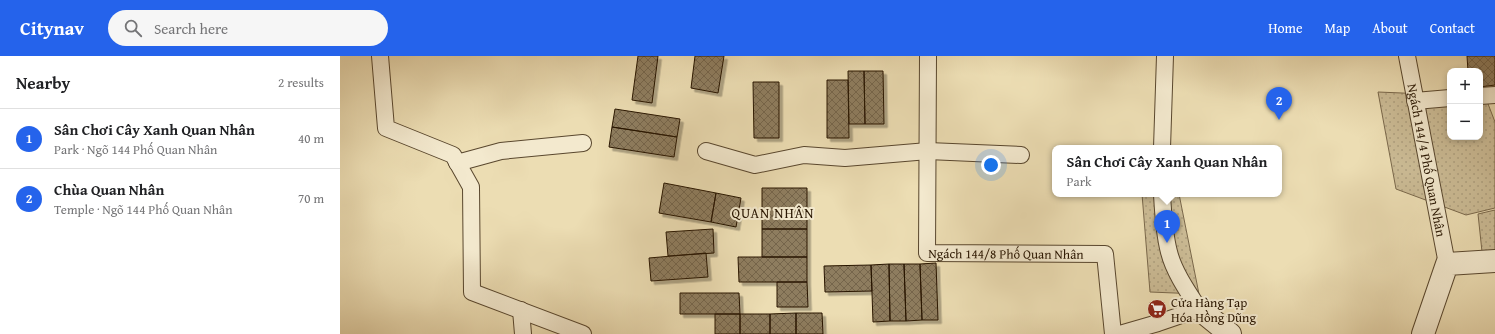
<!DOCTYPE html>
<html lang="en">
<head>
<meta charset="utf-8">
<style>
	:root { --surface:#fff; --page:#f6f6f6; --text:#202124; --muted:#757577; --line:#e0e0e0; --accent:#2563eb }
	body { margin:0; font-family:"Gentium Book Plus",serif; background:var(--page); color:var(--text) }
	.controls { position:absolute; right:12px; top:12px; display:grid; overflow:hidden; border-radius:8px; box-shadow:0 2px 6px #0003 }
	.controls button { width:36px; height:36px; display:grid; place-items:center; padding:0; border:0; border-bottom:1px solid var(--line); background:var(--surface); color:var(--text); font:20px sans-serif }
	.you { position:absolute; left:651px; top:109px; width:14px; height:14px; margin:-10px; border:3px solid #fff; border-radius:50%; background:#1a73e8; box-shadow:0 0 0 6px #1a73e833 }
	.badge { display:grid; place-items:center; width:26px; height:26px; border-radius:50%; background:var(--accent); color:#fff; font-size:13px; font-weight:700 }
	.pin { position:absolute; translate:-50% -33px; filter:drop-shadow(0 1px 2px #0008) }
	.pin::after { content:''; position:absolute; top:21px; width:14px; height:12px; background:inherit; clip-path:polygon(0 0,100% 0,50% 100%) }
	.popup { position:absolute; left:712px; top:89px; width:230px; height:52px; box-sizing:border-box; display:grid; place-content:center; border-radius:8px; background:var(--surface); filter:drop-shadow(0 1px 3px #0005); font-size:13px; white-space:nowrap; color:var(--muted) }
	.popup b { font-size:15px; color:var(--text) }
	.popup::after { content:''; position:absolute; left:50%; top:100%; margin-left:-8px; border:8px solid transparent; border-top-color:var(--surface) }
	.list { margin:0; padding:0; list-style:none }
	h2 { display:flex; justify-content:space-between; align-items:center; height:52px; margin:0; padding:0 16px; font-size:17px }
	h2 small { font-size:13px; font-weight:400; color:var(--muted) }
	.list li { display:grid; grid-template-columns:26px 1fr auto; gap:12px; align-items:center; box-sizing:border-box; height:60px; padding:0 16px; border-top:1px solid var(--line) }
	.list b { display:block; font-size:15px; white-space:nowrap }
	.list p { margin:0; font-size:13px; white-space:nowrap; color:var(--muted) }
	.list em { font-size:13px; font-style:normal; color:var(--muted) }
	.icon { flex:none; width:22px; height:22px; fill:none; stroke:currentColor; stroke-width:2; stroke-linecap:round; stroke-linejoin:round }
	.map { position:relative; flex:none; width:1155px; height:278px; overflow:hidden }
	header { display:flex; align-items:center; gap:24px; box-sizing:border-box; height:56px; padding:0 20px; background:var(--accent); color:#fff }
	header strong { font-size:19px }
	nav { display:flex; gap:22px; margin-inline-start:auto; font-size:14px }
	.search { width:280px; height:36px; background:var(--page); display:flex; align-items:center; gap:10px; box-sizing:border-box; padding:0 14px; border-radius:22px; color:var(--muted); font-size:15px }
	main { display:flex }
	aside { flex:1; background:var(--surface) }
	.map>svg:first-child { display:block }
</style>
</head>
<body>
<header>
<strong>Citynav</strong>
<div class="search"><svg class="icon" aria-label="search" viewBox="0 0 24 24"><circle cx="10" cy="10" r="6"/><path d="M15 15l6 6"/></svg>Search here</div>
<nav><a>Home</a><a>Map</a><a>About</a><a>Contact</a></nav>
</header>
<main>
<aside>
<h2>Nearby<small>2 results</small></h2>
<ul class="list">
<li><span class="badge">1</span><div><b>Sân Chơi Cây Xanh Quan Nhân</b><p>Park · Ngõ 144 Phố Quan Nhân</p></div><em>40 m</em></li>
<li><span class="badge">2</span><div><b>Chùa Quan Nhân</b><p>Temple · Ngõ 144 Phố Quan Nhân</p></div><em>70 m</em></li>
</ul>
</aside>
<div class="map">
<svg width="1155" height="278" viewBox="0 0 1155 278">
	<defs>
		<pattern id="park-dots" width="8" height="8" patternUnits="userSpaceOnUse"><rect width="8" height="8" fill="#cbbb95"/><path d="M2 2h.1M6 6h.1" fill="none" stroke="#aea07f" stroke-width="1.8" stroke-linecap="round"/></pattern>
		<pattern id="building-cross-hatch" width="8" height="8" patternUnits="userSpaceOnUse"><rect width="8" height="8" fill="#8e7d5e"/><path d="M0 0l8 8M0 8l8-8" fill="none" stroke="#74654b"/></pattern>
		<filter id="shadow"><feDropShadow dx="3.5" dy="3.5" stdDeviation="0" flood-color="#0004"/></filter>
	</defs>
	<rect width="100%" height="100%" fill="#ecddb3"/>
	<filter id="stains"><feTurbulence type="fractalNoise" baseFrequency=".005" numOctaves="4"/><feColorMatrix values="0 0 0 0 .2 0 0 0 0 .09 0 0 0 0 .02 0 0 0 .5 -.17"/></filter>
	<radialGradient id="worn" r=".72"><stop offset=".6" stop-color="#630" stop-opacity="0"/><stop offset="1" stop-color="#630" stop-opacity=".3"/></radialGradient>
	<!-- park -->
	<path fill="url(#park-dots)" stroke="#7a684b" d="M 1038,36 L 1110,39 L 1110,81 L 1140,81 L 1140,40 L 1145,40 L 1155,66 L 1155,152 L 1126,159 L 1056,133 Z
		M 802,138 L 839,138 L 859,238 L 810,236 Z
		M 1155,154 L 1155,204 L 1143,205 L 1138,158 Z"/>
	<!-- building -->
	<path fill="url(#building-cross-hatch)" stroke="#281501" filter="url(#shadow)" d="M 298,0 L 318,0 L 312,47 L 292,44 Z
		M 355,0 L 384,0 L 378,37 L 351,32 Z
		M 1127,0 L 1155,0 L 1155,29 L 1140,31 L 1140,15 L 1128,15 Z
		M 508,15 L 524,15 L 525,68 L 509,68 Z
		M 524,15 L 543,15 L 544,68 L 525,68 Z
		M 487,24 L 508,24 L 509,82 L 487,82 Z
		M 413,26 L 439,26 L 439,82 L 414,82 Z
		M 275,53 L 340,63 L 337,81 L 272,71 Z
		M 272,71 L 337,81 L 334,101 L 269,91 Z
		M 324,127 L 376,137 L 371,166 L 319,157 Z
		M 422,132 L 467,132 L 467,173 L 422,173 Z
		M 376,137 L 401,142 L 396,171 L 371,166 Z
		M 373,173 L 374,197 L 328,200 L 326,176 Z
		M 422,173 L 467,173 L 467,201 L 422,201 Z
		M 366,197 L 368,221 L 311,225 L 309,202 Z
		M 398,201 L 467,201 L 467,226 L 399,226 Z
		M 596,207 L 598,264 L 582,264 L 580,208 Z
		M 549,208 L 550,265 L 533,266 L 531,209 Z
		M 549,208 L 564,208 L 566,265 L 550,265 Z
		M 564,208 L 580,208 L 582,264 L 566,265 Z
		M 531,209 L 532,235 L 485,236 L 484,210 Z
		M 437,226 L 467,226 L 468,251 L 437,251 Z
		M 340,237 L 399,237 L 400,258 L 340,258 Z
		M 456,257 L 482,257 L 483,278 L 456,278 Z
		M 456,257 L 456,278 L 430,278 L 430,258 Z
		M 375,258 L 400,258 L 400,278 L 375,278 Z
		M 400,258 L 430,258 L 430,278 L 400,278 Z"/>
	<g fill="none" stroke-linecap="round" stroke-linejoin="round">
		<defs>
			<g id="lane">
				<path d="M 40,0 L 46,72 L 113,99 L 131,131 L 132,236 L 243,278"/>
				<path id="s1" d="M 588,0 L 587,197 L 765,198 L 773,278"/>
				<path id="s2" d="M 1067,0 L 1107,208"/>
				<path d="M 1140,40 L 1155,39"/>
				<path d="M 1075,45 L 1110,42"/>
				<path d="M 822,92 L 825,0"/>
				<path d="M 366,95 L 415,109 L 464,99 L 505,102 L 588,95 L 681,99"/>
				<path d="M 117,107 L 161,95 L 243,87"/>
				<path d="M 181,254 L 183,278"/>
				<path d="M 780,278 L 818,267 L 859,253 C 848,236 834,216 829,196 C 824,177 823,157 822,138"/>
			</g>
			<path id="street" d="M 859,253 L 890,278
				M 1083,278 L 1107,208 L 1155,205"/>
		</defs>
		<!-- lane casing -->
		<use href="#lane" stroke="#59472e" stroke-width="18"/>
		<!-- street casing -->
		<use href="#street" stroke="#59472e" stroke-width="24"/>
		<!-- lane -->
		<use href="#lane" stroke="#f3e9ce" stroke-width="16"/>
		<!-- street -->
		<use href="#street" stroke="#f3e9ce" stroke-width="22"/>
	</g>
	<!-- icons -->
	<defs>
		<symbol id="supermarket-disc" viewBox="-11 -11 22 22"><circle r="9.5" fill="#8f2418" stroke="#f3e9ce"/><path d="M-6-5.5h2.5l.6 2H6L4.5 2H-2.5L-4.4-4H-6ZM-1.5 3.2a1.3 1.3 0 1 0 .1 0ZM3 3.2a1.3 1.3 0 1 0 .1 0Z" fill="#fff"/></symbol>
	</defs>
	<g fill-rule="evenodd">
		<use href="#supermarket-disc" x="806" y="242" width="22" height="22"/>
	</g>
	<g text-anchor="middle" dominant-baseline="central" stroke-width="4" stroke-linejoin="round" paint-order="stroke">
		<!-- street labels -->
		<g font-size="13" fill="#281501" stroke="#f3e9ce">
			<text stroke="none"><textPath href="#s2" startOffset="106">Ngách 144/4 Phố Quan Nhân</textPath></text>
			<text stroke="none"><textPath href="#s1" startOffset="276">Ngách 144/8 Phố Quan Nhân</textPath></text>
		</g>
		<!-- poi labels -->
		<g font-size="13" fill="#281501" stroke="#f3e9ce" text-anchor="start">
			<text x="831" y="246">Cửa Hàng Tạp<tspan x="831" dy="15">Hóa Hồng Dũng</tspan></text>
		</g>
		<!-- neighbourhood labels -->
		<g font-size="14" letter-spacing="1" fill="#281501" stroke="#f3e9ce">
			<text x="433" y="157">QUAN NHÂN</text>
		</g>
	</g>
	<rect width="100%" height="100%" filter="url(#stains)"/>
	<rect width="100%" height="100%" fill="url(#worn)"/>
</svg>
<div class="controls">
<button>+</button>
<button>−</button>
</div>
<div class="you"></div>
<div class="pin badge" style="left:827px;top:187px">1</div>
<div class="popup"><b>Sân Chơi Cây Xanh Quan Nhân</b>Park</div>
<div class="pin badge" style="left:939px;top:64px">2</div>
</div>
</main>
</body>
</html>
